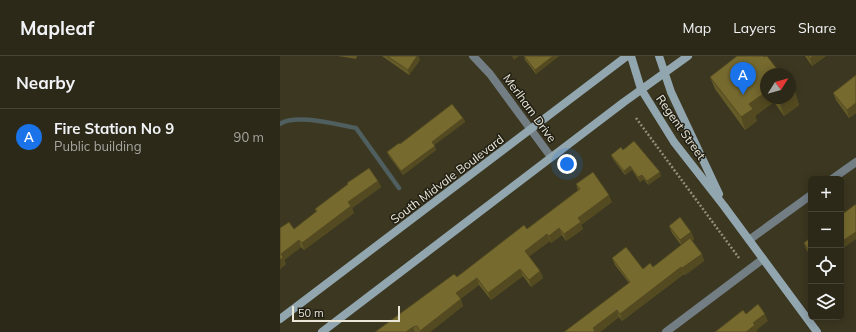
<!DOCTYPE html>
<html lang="en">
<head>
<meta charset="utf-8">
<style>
	:root { --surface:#2d2918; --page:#393525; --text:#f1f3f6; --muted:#a7a6a2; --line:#484537; --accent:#1a73e8 }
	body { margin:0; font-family:Mulish,sans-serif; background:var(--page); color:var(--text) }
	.controls { position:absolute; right:12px; bottom:12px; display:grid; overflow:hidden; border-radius:6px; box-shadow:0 2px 10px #0003 }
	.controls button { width:36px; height:36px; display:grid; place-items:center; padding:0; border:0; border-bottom:1px solid var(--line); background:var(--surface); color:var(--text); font:20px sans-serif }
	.compass { position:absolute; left:480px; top:12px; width:36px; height:36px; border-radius:50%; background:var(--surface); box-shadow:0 2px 10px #0003; rotate:53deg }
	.scale { position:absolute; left:12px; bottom:10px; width:108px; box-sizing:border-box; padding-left:4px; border:2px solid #eae7d9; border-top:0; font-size:11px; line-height:14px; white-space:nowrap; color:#eae7d9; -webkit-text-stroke:3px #211f14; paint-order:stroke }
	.you { position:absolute; left:287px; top:108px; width:14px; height:14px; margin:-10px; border:3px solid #fff; border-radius:50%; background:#1a73e8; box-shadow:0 0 0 6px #1a73e833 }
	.badge { display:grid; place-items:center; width:26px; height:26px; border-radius:50%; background:var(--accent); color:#fff; font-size:13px; font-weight:700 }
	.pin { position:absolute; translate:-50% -33px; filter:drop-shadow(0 1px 2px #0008) }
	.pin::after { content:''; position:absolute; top:21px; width:14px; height:12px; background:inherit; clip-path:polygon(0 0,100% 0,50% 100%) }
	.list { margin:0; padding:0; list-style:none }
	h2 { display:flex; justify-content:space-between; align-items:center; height:52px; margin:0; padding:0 16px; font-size:17px }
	h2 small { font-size:13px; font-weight:400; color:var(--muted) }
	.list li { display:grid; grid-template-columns:26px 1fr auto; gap:12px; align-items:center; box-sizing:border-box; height:56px; padding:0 16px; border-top:1px solid var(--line) }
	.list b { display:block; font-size:15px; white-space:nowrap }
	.list p { margin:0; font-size:13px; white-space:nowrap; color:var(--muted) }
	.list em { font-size:13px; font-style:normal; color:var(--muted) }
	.icon { flex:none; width:22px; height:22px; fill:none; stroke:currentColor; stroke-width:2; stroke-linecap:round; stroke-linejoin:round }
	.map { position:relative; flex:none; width:576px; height:276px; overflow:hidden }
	header { display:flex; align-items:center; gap:24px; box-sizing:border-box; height:56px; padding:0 20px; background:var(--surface); border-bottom:1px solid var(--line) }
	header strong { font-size:19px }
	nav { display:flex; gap:22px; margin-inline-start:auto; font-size:14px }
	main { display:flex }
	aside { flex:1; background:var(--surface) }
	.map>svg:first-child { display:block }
</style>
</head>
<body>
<header>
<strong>Mapleaf</strong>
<nav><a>Map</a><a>Layers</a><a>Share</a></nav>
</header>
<main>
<aside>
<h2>Nearby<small></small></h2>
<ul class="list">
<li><span class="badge">A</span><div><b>Fire Station No 9</b><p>Public building</p></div><em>90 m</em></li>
</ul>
</aside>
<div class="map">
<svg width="576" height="276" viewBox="0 0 576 276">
	<rect width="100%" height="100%" fill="#3c3720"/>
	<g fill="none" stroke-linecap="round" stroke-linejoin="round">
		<!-- stream -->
		<path stroke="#4f5e5e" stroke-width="4.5" d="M 0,68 C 15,57 58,69 76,72 L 119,132"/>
		<!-- path -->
		<path stroke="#928e7b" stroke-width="2.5" stroke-dasharray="2 2" stroke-linecap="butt" d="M 356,62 L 459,202"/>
		<!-- street -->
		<path stroke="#727e84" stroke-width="8" d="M 193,0 L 210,18 L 271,101
			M 552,123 L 576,106
			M 469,184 L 531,139
			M 386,276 L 483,203"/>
		<!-- secondary -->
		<path stroke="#92a6af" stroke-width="8" d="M 351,0 L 361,33 L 394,86 L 444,150 L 537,276
			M 379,0 L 391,36 L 439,138
			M 0,263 L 347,0
			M 42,276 L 344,46 L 408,0"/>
	</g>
	<!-- wall -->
	<path fill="#655b28" d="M 58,0 L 77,0 L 76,3 Z
		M 102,0 L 138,0 L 140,4 L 129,19 Z
		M 244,0 L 279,0 L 256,18 L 245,4 Z
		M 525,0 L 546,0 L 532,10 Z
		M 486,18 L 486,42 L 510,42 L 515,36 L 519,49 L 504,60 L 494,46 L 475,60 L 477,65 L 465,74 L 435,33 L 430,21 Z
		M 576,19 L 576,57 L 569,62 L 556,44 L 553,37 Z
		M 183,62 L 185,66 L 154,89 L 156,94 L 123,119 L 109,100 L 107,96 Z
		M 343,94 L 381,120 L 368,129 L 364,123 L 360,126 L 352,114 L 345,119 L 333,103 L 331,99 Z
		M 98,125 L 101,131 L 72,152 L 74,157 L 24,194 L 21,191 L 4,204 L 6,208 L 0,213 L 14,173 L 36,156 L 35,153 L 68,129 L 67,127 Z
		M 296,128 L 332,146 L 301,169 L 303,173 L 286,185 L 282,179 L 271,187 L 270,185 L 249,200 L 260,215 L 263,222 L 251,231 L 243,220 L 211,244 L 199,229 L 180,243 L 183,250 L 150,276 L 95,276 L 247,173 L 298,134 Z
		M 389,170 L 411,176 L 414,183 L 412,185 L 422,198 L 424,205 L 405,219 L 404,218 L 342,265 L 339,261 L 320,276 L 349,227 L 335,209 L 332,202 L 363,213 L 373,211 L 401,189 L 392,177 Z
		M 531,181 L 531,200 L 526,193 L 524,187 Z"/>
	<!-- shaded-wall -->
	<path fill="#534a21" d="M 137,0 L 138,0 L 140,4 L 129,19 L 128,14 Z
		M 232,0 L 239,0 L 234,4 Z
		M 273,0 L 279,0 L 256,18 L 255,14 Z
		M 533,0 L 546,0 L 532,10 L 530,3 Z
		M 486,36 L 486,42 L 492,42 L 494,46 L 475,60 L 477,65 L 465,74 L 461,61 L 469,48 Z
		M 515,36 L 519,49 L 504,60 L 500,48 L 507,42 L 510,42 L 510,40 Z
		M 576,47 L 576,57 L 569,62 L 567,54 Z
		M 183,62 L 185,66 L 153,90 L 152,86 Z
		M 155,90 L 156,94 L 123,119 L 121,115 Z
		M 350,110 L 352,114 L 345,119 L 344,115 Z
		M 380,116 L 381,120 L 368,129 L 367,125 Z
		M 362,119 L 364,123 L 360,126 L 358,121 Z
		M 98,125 L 101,131 L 72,152 L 74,157 L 24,194 L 22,187 L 68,146 Z
		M 329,139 L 332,146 L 301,169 L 303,173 L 286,185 L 284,178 L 298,162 Z
		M 279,172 L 282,179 L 271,187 L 269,180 Z
		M 411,176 L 414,183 L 402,192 L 400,184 Z
		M 576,176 L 576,183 L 561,194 L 561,186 Z
		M 267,178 L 270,185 L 247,202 L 245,195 Z
		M 19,184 L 21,191 L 4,204 L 6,208 L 0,213 L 1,198 Z
		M 422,198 L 424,205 L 405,219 L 402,212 Z
		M 401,211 L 404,218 L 342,265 L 340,258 Z
		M 240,213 L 243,220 L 211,244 L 208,237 Z
		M 260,215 L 263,222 L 251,231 L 249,224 Z
		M 197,222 L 199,229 L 179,244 L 176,237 Z
		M 181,243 L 183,250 L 150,276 L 141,276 L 140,275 Z
		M 337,254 L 339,261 L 320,276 L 314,276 L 313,272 Z
		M 485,258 L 488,265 L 477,274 L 477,276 L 466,276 L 473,267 Z
		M 133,271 L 135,276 L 126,276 Z"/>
	<!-- building -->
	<path fill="#766a2f" stroke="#534a21" d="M 107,0 L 137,0 L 128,14 Z
		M 244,0 L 273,0 L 255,14 Z
		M 457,0 L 484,0 L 484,1 L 487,0 L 501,18 L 486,18 L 486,36 L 469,48 L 473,53 L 461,61 L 430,21 Z
		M 528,0 L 533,0 L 530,3 Z
		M 576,19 L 576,47 L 567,54 L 553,37 Z
		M 510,30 L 515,36 L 510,40 Z
		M 495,42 L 507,42 L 500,48 Z
		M 172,48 L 183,62 L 152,86 L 155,90 L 121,115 L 107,96 L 119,87 L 120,88 Z
		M 354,85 L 380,116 L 367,125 L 362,119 L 358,121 L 350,110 L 344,115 L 331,99 L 341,91 L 343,94 Z
		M 89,112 L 98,125 L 68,146 L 71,150 L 22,187 L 19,184 L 1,198 L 3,201 L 0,204 L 0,172 L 9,166 L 14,173 L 37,155 L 35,153 L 68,128 L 67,127 Z
		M 313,116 L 329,139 L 298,162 L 301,166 L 284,178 L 279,172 L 269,180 L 267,178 L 245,195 L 260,215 L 249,224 L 240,213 L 208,237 L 197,222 L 176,237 L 181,243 L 140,275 L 137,270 L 133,271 L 126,276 L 95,276 L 174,218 L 177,221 L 244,169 L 247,173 L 300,133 L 296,128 Z
		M 576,148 L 576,176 L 561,186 L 561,159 Z
		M 400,161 L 411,176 L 400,184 L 389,170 Z
		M 531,181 L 531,197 L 524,187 Z
		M 410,182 L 422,198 L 402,212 L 401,211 L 340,258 L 337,254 L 313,272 L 315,275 L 314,276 L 284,276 L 350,226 L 332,202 L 346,191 L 363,213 L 370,207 L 373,211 Z
		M 478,248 L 485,258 L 473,267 L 475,269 L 466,276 L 435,276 L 463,254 L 466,258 Z"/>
	<g text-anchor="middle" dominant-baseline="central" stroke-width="3" stroke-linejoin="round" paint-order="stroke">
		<!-- street labels -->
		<g font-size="12" fill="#eae7d9" stroke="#211f14">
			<text transform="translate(250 52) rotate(54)">Merlham Drive</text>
			<text transform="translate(401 71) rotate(55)">Regent Street</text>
			<text transform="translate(167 123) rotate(-37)">South Midvale Boulevard</text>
		</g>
	</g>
</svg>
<div class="controls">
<button>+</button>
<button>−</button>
<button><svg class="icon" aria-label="locate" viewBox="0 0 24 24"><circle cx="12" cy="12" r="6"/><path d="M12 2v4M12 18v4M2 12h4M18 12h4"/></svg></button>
<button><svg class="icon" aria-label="layers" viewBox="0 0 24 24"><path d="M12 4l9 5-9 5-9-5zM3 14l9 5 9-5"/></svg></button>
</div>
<svg class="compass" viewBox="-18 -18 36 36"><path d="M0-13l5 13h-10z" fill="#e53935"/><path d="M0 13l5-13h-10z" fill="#a7a6a2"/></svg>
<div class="scale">50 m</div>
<div class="you"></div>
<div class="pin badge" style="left:463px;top:39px">A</div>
</div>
</main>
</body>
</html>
